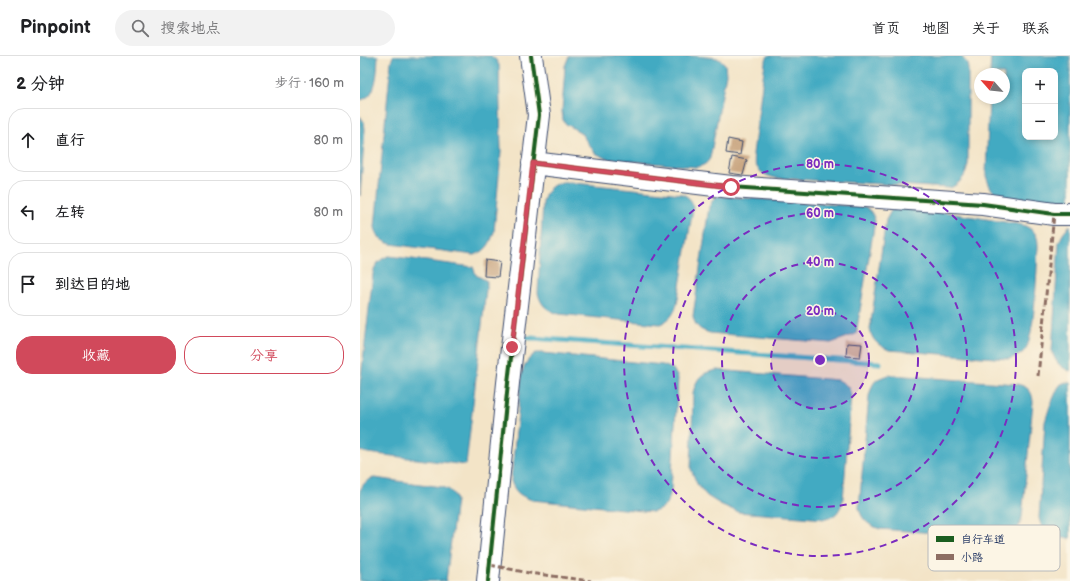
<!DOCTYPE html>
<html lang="zh">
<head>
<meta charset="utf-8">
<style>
	:root { --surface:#fff; --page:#f2f2f2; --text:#202124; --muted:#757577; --line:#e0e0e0; --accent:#d1495b }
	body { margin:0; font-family:"Balsamiq Sans","LXGW WenKai TC",sans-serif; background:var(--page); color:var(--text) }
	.controls { position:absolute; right:12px; top:12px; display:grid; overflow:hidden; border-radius:8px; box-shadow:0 2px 6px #0003 }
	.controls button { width:36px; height:36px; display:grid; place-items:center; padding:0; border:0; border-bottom:1px solid var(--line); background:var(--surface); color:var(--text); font:20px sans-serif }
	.compass { position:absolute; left:614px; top:12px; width:36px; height:36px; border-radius:50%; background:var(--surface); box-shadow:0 2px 6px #0003; rotate:297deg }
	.stop { position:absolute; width:12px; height:12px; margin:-9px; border:3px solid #d1495b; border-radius:50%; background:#fff }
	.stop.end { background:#d1495b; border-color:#fff; box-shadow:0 1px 4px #0008 }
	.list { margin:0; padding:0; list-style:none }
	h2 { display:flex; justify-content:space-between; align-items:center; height:52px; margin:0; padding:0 16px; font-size:17px }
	h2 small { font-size:13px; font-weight:400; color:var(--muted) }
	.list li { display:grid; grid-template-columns:26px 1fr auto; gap:12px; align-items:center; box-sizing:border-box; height:64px; margin:0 8px 8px; padding:0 8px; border:1px solid var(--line); border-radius:16px }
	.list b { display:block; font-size:15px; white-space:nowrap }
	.list em { font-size:13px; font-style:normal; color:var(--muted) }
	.actions { display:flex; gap:8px; padding:12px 16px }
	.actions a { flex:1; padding:9px 0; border:1px solid var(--accent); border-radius:16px; text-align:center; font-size:14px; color:var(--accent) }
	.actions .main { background:var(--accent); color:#fff }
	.icon { flex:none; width:22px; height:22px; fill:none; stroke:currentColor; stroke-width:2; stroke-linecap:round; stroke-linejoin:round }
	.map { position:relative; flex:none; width:710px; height:525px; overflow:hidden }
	header { display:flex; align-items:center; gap:24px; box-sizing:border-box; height:56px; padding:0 20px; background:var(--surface); border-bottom:1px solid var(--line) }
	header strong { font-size:19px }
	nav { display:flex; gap:22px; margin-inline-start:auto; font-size:14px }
	.search { width:280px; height:36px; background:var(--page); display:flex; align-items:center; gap:10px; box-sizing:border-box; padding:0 14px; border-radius:22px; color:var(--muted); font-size:15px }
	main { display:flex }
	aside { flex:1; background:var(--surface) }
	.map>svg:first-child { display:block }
</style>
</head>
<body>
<header>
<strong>Pinpoint</strong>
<div class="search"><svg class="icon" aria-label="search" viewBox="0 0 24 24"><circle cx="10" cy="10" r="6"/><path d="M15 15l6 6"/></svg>搜索地点</div>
<nav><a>首页</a><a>地图</a><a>关于</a><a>联系</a></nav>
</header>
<main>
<aside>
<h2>2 分钟<small>步行 · 160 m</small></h2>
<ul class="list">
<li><svg class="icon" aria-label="ahead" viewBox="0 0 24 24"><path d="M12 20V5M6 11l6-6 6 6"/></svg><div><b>直行</b></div><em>80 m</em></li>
<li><svg class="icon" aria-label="left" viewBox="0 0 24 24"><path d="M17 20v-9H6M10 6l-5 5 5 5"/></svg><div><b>左转</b></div><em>80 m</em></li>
<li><svg class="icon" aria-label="arrive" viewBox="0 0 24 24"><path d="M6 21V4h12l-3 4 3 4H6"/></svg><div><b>到达目的地</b></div></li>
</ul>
<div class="actions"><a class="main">收藏</a><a>分享</a></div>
</aside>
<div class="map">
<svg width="710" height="525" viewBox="0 0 710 525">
	<rect width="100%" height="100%" fill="#fcf5e5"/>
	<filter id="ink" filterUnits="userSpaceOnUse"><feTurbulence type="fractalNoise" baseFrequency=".025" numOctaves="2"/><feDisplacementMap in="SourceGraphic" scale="8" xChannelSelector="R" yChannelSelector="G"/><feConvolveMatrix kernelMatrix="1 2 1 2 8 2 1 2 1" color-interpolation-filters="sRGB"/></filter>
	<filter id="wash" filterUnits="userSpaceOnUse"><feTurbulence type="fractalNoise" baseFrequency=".012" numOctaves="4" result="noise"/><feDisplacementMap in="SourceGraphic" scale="16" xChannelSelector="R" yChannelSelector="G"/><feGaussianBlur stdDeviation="0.9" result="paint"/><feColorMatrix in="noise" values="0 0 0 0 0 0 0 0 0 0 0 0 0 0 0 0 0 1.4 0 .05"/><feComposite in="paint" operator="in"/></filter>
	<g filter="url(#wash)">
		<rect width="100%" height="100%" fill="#f3e4c7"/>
		<!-- water -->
		<path fill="#42aac2" stroke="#2e6c90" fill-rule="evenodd" d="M 0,0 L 18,0 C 17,13 18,42 0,44 Z
			M 33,0 L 131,0 L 136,4 L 139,9 L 141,96 L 134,176 C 130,188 127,195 114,199 L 31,188 C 21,185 17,181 15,171 L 31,6 Z
			M 209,0 L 332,0 L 357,2 L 362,5 L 365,8 L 366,18 L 350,102 C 347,108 343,110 336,111 L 248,103 L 235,97 L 220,76 L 206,68 L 203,64 L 202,55 L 205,10 Z
			M 408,0 L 601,0 L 607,7 L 608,13 L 608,108 C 606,120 601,127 590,132 L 416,122 C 400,118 396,114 393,98 L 405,6 Z
			M 631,0 L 710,0 L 710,146 L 648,143 C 633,138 631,135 626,120 L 629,42 L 644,42 L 644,18 L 630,18 ZM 665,15 L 695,15 L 695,81 L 665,81 Z
			M 0,60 L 4,66 L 5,73 L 0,140 Z
			M 204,126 L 322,138 C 329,141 332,144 333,152 L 317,248 C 314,258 310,264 300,268 L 199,258 C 187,254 181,250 178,237 L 183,146 C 186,134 191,128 204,126 Z
			M 358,140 L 506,151 C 511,155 513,158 515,165 L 496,278 L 471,287 L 350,277 C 340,274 335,271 333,260 L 349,151 L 354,142 Z
			M 541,149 L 663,169 C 674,174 678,178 678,190 C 677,210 675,281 665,294 C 661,299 655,301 649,303 L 529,294 C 518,289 512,285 510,273 L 526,164 L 532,153 Z
			M 710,169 L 710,315 C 700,311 695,306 692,295 L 699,186 L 703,178 Z
			M 29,200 L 113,211 L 116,219 L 127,225 L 106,409 L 8,397 L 0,395 L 0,330 L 13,218 C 15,209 19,203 29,200 Z
			M 176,297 L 183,297 L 303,309 L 313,313 L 318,322 L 311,433 C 309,446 305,453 293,456 L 172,444 C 161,440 155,437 151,425 L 162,317 C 165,308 168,302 176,297 Z
			M 357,314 L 478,324 C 486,328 490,331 491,340 L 483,444 C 480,454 477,460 466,463 L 378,456 L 360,448 L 347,440 L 337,428 L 331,413 L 333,337 C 337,321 341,317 357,314 Z
			M 531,319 L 657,328 C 668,331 672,334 673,346 L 662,461 C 659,473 655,479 643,482 L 520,473 C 509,469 502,465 499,452 L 509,340 C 513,325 515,322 531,319 Z
			M 706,326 L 710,327 L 710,482 C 693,482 683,480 679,462 L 685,366 L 690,350 L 698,332 L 701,328 Z
			M 14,422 L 83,431 C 90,434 94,436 96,444 L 86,525 L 0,525 L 0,435 C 3,428 6,424 14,422 Z"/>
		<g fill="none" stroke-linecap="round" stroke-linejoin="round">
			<!-- stream -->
			<path stroke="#42aac2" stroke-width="5" d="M 157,281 L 520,307"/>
		</g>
		<g id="blocks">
			<!-- building -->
			<path fill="#cba884" d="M 368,83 L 382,86 L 380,99 L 366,97 Z
				M 372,101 L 387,104 L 383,119 L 369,117 Z
				M 125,204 L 140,206 L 138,221 L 124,220 Z
				M 487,287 L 502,288 L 500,301 L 486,300 Z"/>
		</g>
	</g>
	<g filter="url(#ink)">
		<use href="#blocks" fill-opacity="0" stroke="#3b4a6e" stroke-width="1"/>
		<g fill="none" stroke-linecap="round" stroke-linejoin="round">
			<defs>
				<path id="minor" d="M 173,107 L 371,131 L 623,148 L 694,158 L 710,158
					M 128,525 L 148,327 L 179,59 L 171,0"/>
			</defs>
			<!-- minor casing -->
			<use href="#minor" stroke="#3b4a6e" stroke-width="24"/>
			<!-- minor -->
			<use href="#minor" stroke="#fff" stroke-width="22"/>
			<!-- quiet -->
			<path stroke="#8d6e63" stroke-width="3" stroke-dasharray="6 3" stroke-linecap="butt" d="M 678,320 L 694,158
				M 130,509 L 169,517 L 231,525"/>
			<defs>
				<path id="cycleway" d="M 173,107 L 371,131 L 623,148 L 694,158 L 710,158
					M 128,525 L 148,327 L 179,59 L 171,0"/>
			</defs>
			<!-- cycleway casing -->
			<use href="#cycleway" stroke="#fcf5e5" stroke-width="6"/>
			<!-- cycleway -->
			<use href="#cycleway" stroke="#1b5e20" stroke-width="4"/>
		</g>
	</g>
	<g fill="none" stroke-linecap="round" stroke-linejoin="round" filter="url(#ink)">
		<!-- route -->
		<path stroke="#d1495b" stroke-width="5" d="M 152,291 L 173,107 L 371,131"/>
	</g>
	<!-- distance rings -->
	<circle cx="460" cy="304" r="49" fill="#7b2cbf" fill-opacity=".12"/>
	<g fill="none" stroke="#7b2cbf" stroke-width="2" stroke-dasharray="7 5">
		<circle cx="460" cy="304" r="49"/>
		<circle cx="460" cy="304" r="98"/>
		<circle cx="460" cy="304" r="147"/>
		<circle cx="460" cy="304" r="196"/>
	</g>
	<!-- legend -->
	<rect x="568" y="469" width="132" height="46" rx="6" fill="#fcf5e5" stroke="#b8babc" stroke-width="1"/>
	<rect x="576" y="480" width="18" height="6" fill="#1b5e20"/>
	<rect x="576" y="498" width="18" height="6" fill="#8d6e63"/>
	<g font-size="11" fill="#1b2f5e">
		<text x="601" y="487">自行车道</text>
		<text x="601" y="505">小路</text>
	</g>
	<circle cx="460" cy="304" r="6" fill="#7b2cbf" stroke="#fcf5e5" stroke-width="2"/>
	<g font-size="12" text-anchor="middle" font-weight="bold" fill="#7b2cbf" stroke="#fcf5e5" stroke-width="3" stroke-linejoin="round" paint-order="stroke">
		<text x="460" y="112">80 m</text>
		<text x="460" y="161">60 m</text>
		<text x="460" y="210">40 m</text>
		<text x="460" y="259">20 m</text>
	</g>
</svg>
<div class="controls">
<button>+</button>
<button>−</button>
</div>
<svg class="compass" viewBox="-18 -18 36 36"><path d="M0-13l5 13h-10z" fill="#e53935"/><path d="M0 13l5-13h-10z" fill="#757577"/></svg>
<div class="stop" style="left:371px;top:131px"></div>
<div class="stop end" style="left:152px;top:291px"></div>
</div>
</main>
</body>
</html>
